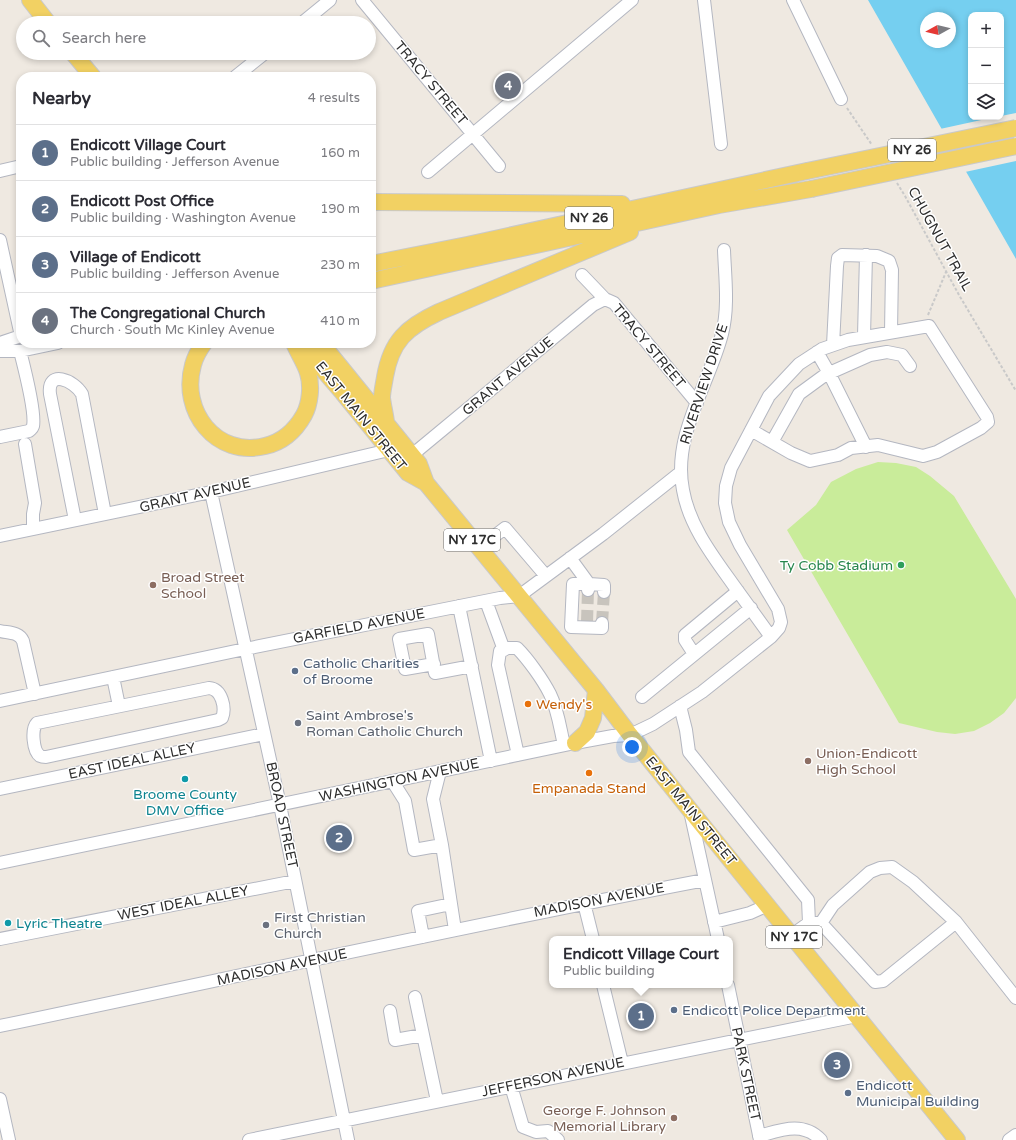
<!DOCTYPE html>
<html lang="en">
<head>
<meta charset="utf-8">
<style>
	:root { --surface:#fff; --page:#f7f7f7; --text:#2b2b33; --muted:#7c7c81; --line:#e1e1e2; --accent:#2563eb }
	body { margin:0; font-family:"Varela Round",sans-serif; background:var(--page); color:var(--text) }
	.controls { position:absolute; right:12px; top:12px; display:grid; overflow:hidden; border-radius:8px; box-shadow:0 2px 6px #0003 }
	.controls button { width:36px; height:36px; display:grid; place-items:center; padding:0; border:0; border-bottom:1px solid var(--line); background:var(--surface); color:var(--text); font:20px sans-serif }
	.compass { position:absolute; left:920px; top:12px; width:36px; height:36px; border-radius:50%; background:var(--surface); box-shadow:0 2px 6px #0003; rotate:262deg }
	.you { position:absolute; left:632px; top:747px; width:14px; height:14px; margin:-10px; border:3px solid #fff; border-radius:50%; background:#1a73e8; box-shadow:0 0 0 6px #1a73e833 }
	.badge { display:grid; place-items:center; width:26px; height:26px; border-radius:50%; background:var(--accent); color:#fff; font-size:13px; font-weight:700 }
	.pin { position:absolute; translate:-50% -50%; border:2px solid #fff; box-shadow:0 1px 4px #0006 }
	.popup { position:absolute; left:549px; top:936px; width:184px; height:52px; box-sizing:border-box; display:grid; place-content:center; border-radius:8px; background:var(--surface); filter:drop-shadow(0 1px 3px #0005); font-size:13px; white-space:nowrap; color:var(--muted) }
	.popup b { font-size:15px; color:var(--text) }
	.popup::after { content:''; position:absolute; left:50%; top:100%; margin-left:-8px; border:8px solid transparent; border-top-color:var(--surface) }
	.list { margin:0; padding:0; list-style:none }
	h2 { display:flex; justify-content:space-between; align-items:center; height:52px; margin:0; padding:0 16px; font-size:17px }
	h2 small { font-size:13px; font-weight:400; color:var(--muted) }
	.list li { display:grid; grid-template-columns:26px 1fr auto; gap:12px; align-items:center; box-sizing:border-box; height:56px; padding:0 16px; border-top:1px solid var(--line) }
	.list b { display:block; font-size:15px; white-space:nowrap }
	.list p { margin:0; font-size:13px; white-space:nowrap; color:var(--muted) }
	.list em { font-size:13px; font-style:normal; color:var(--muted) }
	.icon { flex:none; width:22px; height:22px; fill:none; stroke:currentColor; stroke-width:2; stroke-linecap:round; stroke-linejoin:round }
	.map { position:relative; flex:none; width:1016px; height:1140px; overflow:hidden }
	.search { position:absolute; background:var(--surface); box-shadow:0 2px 6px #0003; left:16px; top:16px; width:360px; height:44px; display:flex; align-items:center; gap:10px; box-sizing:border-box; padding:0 14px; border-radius:22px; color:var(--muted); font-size:15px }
	.panel { position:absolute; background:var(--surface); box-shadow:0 2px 6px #0003; left:16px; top:72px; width:360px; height:276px; border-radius:16px }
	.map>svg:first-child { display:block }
</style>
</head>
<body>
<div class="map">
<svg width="1016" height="1140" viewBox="0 0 1016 1140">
	<rect width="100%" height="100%" fill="#efe9e1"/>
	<!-- pitch -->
	<path fill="#c9ec9a" d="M 878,462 L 896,463 L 916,467 L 930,476 L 954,496 L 1016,599 L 1016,698 L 1004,713 L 990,723 L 974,731 L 955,734 L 937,732 L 899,723 L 787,530 L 816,505 L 831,482 L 856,469 Z"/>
	<!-- water -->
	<path fill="#75cff0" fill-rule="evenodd" d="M 868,0 L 1016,0 L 1016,259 ZM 971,15 L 1001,15 L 1001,117 L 971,117 ZM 926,18 L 950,18 L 950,42 L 926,42 Z"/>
	<!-- pier -->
	<path fill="#efe9e1" d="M 1016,113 L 1016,161 L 965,172 L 940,129 L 995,117 L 1001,117 L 1001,116 Z"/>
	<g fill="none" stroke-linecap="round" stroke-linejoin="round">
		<!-- minor-tunnel -->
		<path stroke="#c8c4bd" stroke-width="12" stroke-dasharray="12 6" stroke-linecap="butt" d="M 587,622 L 588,590
			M 602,623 L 604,592"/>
		<defs>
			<path id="minor" d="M 362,0 L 499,166
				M 704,0 L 721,144
				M 793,0 L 841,99
				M 302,23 L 330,0
				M 235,77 L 265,53
				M 0,171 L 21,166
				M 428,172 L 632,0
				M 0,240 L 21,336
				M 724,250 C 725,277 729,307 722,334 C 709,385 672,435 683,490 C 689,525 712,555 732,583 C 745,601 758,619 771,637
				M 582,275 L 605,299 L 614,303 L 697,403
				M 864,336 L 866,255
				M 0,343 L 21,336
				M 833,345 L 837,266 L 838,258 L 842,255 L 877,256 L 889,261 L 892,270 L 891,332
				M 0,351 L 20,351 L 58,343
				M 817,352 L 829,373 L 866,447
				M 0,437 L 29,431 C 32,428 32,429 33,426 C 36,412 24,367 20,351
				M 772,442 L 799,394 L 825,375 L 870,355 L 887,352 L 902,355 L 910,366
				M 25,444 L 35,503 L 33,514 L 33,529
				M 412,455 L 593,305 L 605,299
				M 211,492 L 280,805 L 348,1140
				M 75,520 L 50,394 C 47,369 74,380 82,394 L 105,514
				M 0,536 L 211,492 L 389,450
				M 479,548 L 505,528 L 546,576
				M 570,558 L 589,584 L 573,584 L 571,627 L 602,628 L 602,623
				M 588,590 L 589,584 L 604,585 L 604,592
				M 486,601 L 504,650
				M 459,606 L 491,761
				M 0,631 C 9,633 19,632 23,641 L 35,694
				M 694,654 L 685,640 L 685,635 L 738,591
				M 434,664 L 405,669 L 399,639 L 428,634 L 435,673 L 472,666
				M 113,677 L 119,706
				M 209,688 C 222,689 226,708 222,718 L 218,720 L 46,757 C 44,757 42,757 40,756 C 33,751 31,729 37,723 Z
				M 642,697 L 751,608
				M 0,701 L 245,649 L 500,598 L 519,596 L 603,534 L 681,472
				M 680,706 L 686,730 L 689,752 L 808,900 L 809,923
				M 518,755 L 498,665 L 500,651 L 508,648 L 517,648 C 528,659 543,680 550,694 C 558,710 560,728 564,745
				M 393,782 L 405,801 L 414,850 L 442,845 L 433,799 L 440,771
				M 0,789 L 264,734
				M 690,811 L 718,939
				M 442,845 L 451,904
				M 0,863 L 575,743 L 613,736 L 630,735 L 653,724 L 702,692 L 771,637 L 779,628 L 781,622 L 778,609 L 740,545 L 729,522 L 725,503 L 726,486 L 731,468 L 769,396 L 799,364 L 822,349 L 848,340 L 929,326 L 987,417 L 988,422 L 981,428 L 937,452 L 923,456 L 878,445 L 851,448 L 838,455 L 810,461 L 791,453 L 751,430
				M 584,903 L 593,939
				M 714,922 L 750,913 L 768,905
				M 821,923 L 833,905 L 870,872 L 880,868 L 892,867 L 913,882 L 956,922 L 1016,998
				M 792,935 L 809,923 L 821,923 L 875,982 L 883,981 L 956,922
				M 423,937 L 418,911 L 451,904 L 455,930
				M 0,939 L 295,881
				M 603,985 L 622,1063
				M 728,985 L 760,1140
				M 415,997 L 437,1101
				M 390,1011 L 395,1040 L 423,1035
				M 0,1026 C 235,977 469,925 705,880
				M 511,1086 L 523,1127 L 536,1132 L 548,1131 L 558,1140
				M 0,1099 L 9,1140
				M 759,1136 C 781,1130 803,1121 821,1140
				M 249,1140 L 857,1016
				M 1009,1140 L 1016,1135"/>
			<path id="major" d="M 30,0 L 48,23
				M 73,53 L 93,77
				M 371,202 L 622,204
				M 371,264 L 467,245 L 807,171
				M 371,281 L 719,205 L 811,189
				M 204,343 C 199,350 195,357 193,365 C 180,411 216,458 265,446 C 283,442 295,431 304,415 C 310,404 312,386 308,373 C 305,363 298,353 294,343
				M 300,343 L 343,393 L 408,473 L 426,483
				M 321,343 L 419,464 L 426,483 L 596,690 L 630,735 L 690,810 L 957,1140
				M 386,422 C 385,414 383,406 382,398 C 382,391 384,384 385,377 C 391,341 407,327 439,312 L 630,232
				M 575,743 L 587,732 L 593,718 L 596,690"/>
		</defs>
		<!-- minor casing -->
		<use href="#minor" stroke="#b4b7c1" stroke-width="14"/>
		<!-- major casing -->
		<use href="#major" stroke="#c9c9c9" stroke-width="18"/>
		<!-- path -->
		<path stroke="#c9c9c9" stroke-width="2" stroke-dasharray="3 2" stroke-linecap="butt" d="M 847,108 L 872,145
			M 897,183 L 905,196 L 959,295 L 1016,391
			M 928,315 L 946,272"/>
		<!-- minor -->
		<use href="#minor" stroke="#fff" stroke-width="12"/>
		<!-- major -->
		<use href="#major" stroke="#f2d163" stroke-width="16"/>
		<defs>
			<path id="major-bridge" d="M 807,171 L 1016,128
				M 811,189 L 1016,146"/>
		</defs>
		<!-- major-bridge casing -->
		<use href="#major-bridge" stroke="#c9c9c9" stroke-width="18" stroke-linecap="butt"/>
		<!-- major-bridge -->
		<use href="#major-bridge" stroke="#f2d163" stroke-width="16"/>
	</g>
	<!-- markers -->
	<circle fill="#2e9e5b" stroke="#fff" stroke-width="1.5" cx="901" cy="565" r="4"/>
	<g fill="#8d6e63" stroke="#fff" stroke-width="1.5">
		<circle cx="153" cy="585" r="4"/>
		<circle cx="808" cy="761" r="4"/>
		<circle cx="674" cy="1118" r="4"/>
	</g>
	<g fill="#5c6f8a" stroke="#fff" stroke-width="1.5">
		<circle cx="295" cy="671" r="4"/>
		<circle cx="674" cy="1010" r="4"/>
		<circle cx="848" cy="1093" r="4"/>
	</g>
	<g fill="#e8710a" stroke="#fff" stroke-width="1.5">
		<circle cx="528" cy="704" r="4"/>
		<circle cx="589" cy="773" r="4"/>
	</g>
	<g fill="#6b7280" stroke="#fff" stroke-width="1.5">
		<circle cx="298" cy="723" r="4"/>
		<circle cx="266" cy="925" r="4"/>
	</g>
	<g fill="#0f9aa8" stroke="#fff" stroke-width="1.5">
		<circle cx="185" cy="779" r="4"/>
		<circle cx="8" cy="923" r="4"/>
	</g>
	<g text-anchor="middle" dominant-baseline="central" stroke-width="3" stroke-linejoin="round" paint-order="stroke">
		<!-- shield labels -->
		<g fill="#fff" stroke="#6d6d6d" stroke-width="1">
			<rect x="888" y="139" width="48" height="22" rx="3"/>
			<rect x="565" y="207" width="48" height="22" rx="3"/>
			<rect x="444" y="529" width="56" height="22" rx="3"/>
			<rect x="766" y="926" width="56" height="22" rx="3"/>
		</g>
		<g font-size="13" font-weight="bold" fill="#2e2e2e">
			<text x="912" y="150">NY 26</text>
			<text x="589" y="218">NY 26</text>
			<text x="472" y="540">NY 17C</text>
			<text x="794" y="937">NY 17C</text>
		</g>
		<!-- street labels -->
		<g font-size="14" fill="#2e2e2e" stroke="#fff">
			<text transform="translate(431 83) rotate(50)">TRACY STREET</text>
			<text transform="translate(940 239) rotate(61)">CHUGNUT TRAIL</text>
			<text transform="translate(649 346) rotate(50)">TRACY STREET</text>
			<text transform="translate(508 376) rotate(-40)">GRANT AVENUE</text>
			<text transform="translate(704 384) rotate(-72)">RIVERVIEW DRIVE</text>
			<text transform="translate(361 416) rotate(51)">EAST MAIN STREET</text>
			<text transform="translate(195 495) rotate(-13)">GRANT AVENUE</text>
			<text transform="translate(359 626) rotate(-11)">GARFIELD AVENUE</text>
			<text transform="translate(132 761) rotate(-12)">EAST IDEAL ALLEY</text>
			<text transform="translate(399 780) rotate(-12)">WASHINGTON AVENUE</text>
			<text transform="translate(691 811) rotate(51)">EAST MAIN STREET</text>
			<text transform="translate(282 815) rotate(78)">BROAD STREET</text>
			<text transform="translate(599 900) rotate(-11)">MADISON AVENUE</text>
			<text transform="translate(183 903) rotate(-11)">WEST IDEAL ALLEY</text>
			<text transform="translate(282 967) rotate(-12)">MADISON AVENUE</text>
			<text transform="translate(746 1074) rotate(78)">PARK STREET</text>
			<text transform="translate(553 1077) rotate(-12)">JEFFERSON AVENUE</text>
		</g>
		<!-- leisure labels -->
		<g font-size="14" fill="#27864d" stroke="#fff" text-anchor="end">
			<text x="893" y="565">Ty Cobb Stadium</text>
		</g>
		<!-- education labels -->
		<g font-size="14" fill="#785e54" stroke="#fff" text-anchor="start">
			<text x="161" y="577">Broad Street<tspan x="161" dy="16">School</tspan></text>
			<text x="816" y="753">Union-Endicott<tspan x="816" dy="16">High School</tspan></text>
			<text x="666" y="1110" text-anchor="end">George F. Johnson<tspan x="666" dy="16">Memorial Library</tspan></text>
		</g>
		<!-- service labels -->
		<g font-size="14" fill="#4e5e75" stroke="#fff" text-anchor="start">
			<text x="303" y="663">Catholic Charities<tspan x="303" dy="16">of Broome</tspan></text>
			<text x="682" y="1010">Endicott Police Department</text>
			<text x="856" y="1085">Endicott<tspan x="856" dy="16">Municipal Building</tspan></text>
		</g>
		<!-- food labels -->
		<g font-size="14" fill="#c56008" stroke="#fff" text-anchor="start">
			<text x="536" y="704">Wendy's</text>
			<text x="589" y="788" text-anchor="middle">Empanada Stand</text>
		</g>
		<!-- worship labels -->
		<g font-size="14" fill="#5b616d" stroke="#fff" text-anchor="start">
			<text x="306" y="715">Saint Ambrose's<tspan x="306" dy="16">Roman Catholic Church</tspan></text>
			<text x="274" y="917">First Christian<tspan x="274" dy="16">Church</tspan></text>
		</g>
		<!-- culture labels -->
		<g font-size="14" fill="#0d838f" stroke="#fff">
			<text x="185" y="794">Broome County<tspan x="185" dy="16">DMV Office</tspan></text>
			<text x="16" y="923" text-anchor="start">Lyric Theatre</text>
		</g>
	</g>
</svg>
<div class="controls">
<button>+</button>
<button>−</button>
<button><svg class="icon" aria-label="layers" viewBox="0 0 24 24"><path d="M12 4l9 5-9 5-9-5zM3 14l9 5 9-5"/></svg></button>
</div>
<svg class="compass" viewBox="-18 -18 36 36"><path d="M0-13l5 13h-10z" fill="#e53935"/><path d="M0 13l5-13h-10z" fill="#7c7c81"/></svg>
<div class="you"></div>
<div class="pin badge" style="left:641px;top:1016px;background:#5c6f8a">1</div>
<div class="popup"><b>Endicott Village Court</b>Public building</div>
<div class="pin badge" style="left:339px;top:838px;background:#5c6f8a">2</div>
<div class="pin badge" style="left:837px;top:1065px;background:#5c6f8a">3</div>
<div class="pin badge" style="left:508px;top:86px;background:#6b7280">4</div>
<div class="search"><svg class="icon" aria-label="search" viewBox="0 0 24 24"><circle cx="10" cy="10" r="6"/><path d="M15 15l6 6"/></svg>Search here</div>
<section class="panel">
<h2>Nearby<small>4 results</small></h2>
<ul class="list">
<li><span class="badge" style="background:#5c6f8a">1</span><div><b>Endicott Village Court</b><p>Public building · Jefferson Avenue</p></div><em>160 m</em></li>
<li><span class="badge" style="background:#5c6f8a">2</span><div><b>Endicott Post Office</b><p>Public building · Washington Avenue</p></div><em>190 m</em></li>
<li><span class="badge" style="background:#5c6f8a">3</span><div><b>Village of Endicott</b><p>Public building · Jefferson Avenue</p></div><em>230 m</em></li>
<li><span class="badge" style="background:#6b7280">4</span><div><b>The Congregational Church</b><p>Church · South Mc Kinley Avenue</p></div><em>410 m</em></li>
</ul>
</section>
</div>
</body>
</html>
